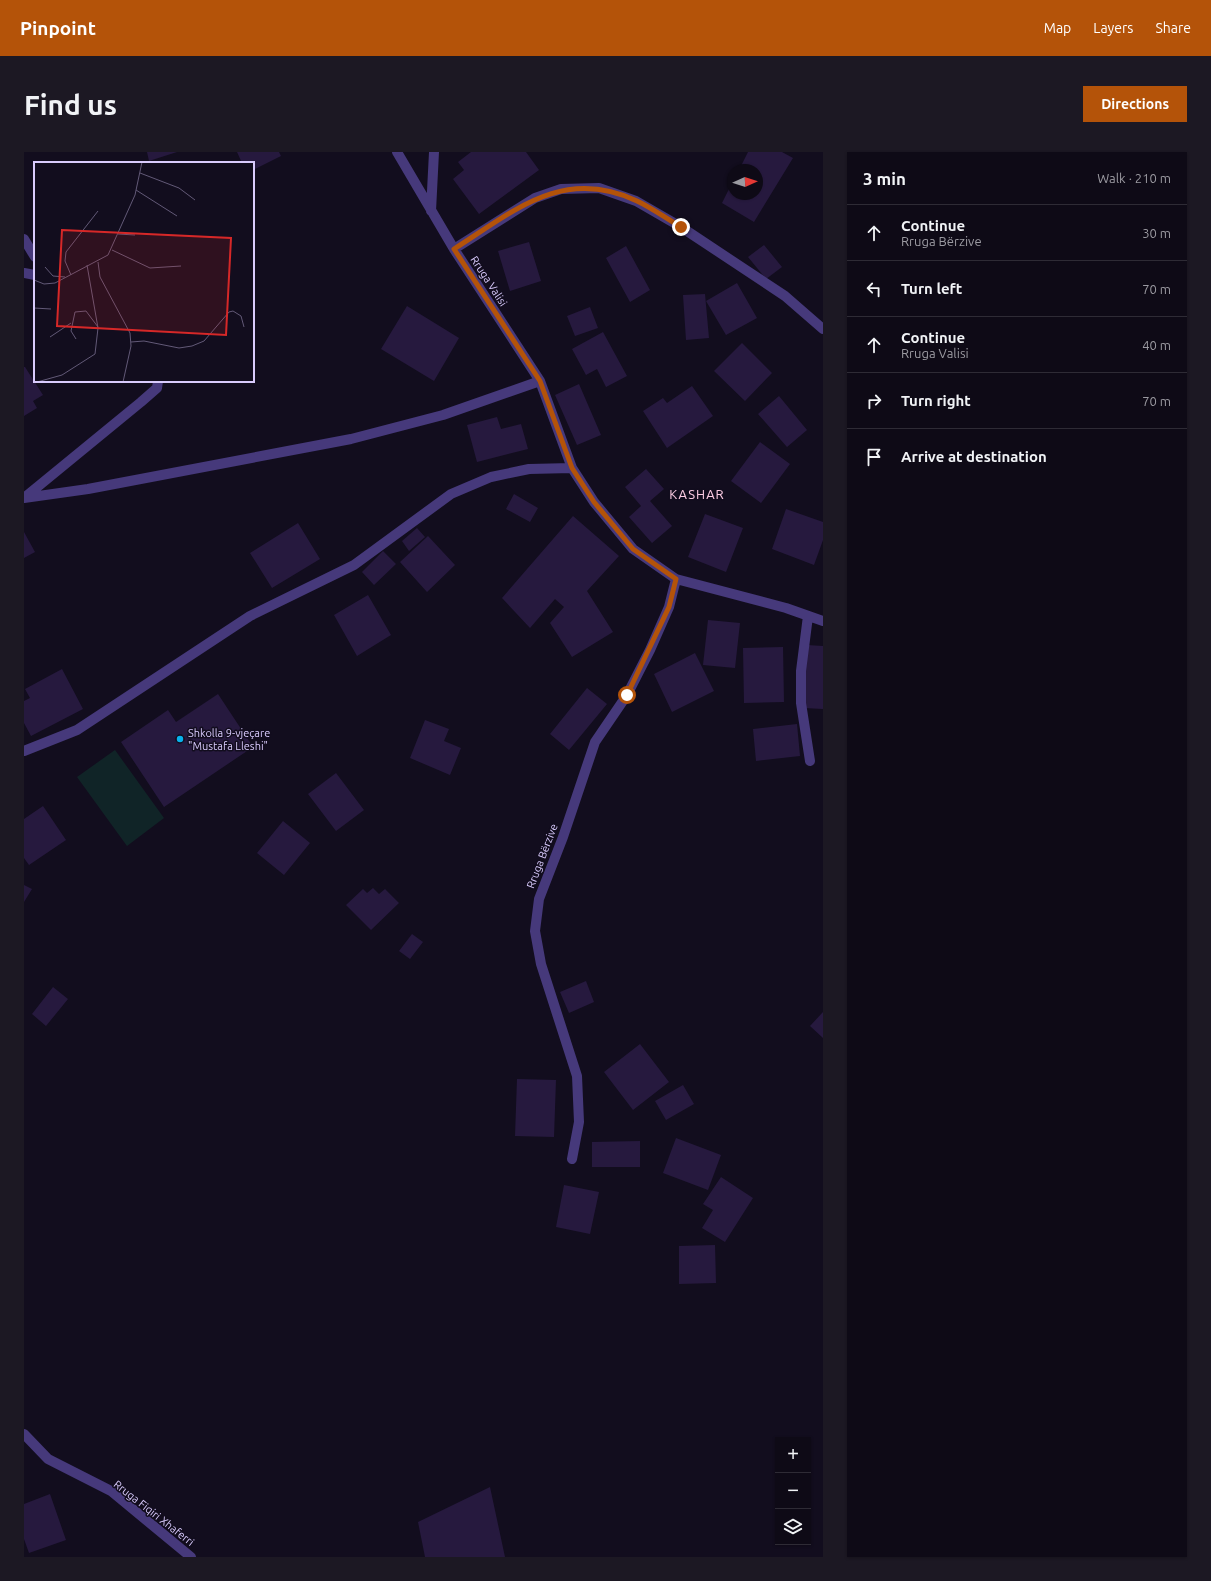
<!DOCTYPE html>
<html lang="en">
<head>
<meta charset="utf-8">
<style>
	:root { --surface:#0e0a16; --page:#1c1823; --text:#f1f3f6; --muted:#9b9aa1; --line:#2e2b35; --accent:#b45309 }
	body { margin:0; font-family:Ubuntu,sans-serif; background:var(--page); color:var(--text) }
	.controls { position:absolute; right:12px; bottom:12px; display:grid; overflow:hidden; border-radius:0px; box-shadow:0 1px 3px #0004 }
	.controls button { width:36px; height:36px; display:grid; place-items:center; padding:0; border:0; border-bottom:1px solid var(--line); background:var(--surface); color:var(--text); font:20px sans-serif }
	.compass { position:absolute; left:703px; top:12px; width:36px; height:36px; border-radius:50%; background:var(--surface); box-shadow:0 1px 3px #0004; rotate:87deg }
	.stop { position:absolute; width:12px; height:12px; margin:-9px; border:3px solid #b45309; border-radius:50%; background:#fff }
	.stop.end { background:#b45309; border-color:#fff; box-shadow:0 1px 4px #0008 }
	.list { margin:0; padding:0; list-style:none }
	h2 { display:flex; justify-content:space-between; align-items:center; height:52px; margin:0; padding:0 16px; font-size:17px }
	h2 small { font-size:13px; font-weight:400; color:var(--muted) }
	.list li { display:grid; grid-template-columns:26px 1fr auto; gap:12px; align-items:center; box-sizing:border-box; height:56px; padding:0 16px; border-top:1px solid var(--line) }
	.list b { display:block; font-size:15px; white-space:nowrap }
	.list p { margin:0; font-size:13px; white-space:nowrap; color:var(--muted) }
	.list em { font-size:13px; font-style:normal; color:var(--muted) }
	.icon { flex:none; width:22px; height:22px; fill:none; stroke:currentColor; stroke-width:2; stroke-linecap:round; stroke-linejoin:round }
	.map { position:relative; flex:none; width:799px; height:1405px; overflow:hidden; border-radius:0px }
	header { display:flex; align-items:center; gap:24px; box-sizing:border-box; height:56px; padding:0 20px; background:var(--accent); color:#fff }
	header strong { font-size:19px }
	nav { display:flex; gap:22px; margin-inline-start:auto; font-size:14px }
	.intro { display:flex; align-items:center; justify-content:space-between; box-sizing:border-box; height:96px; padding:0 24px }
	h1 { margin:0; font-size:28px }
	.button { padding:10px 18px; border-radius:0px; background:var(--accent); color:#fff; font-size:14px; font-weight:700 }
	main { display:flex; gap:24px; padding:0 24px }
	aside { flex:1; background:var(--surface); border-radius:0px; box-shadow:0 1px 3px #0004 }
	.map>svg:first-child { display:block }
</style>
</head>
<body>
<header>
<strong>Pinpoint</strong>
<nav><a>Map</a><a>Layers</a><a>Share</a></nav>
</header>
<div class="intro"><h1>Find us</h1><a class="button">Directions</a></div>
<main>
<div class="map">
<svg width="799" height="1405" viewBox="0 0 799 1405">
	<rect width="100%" height="100%" fill="#120d1e"/>
	<!-- green -->
	<path fill="#102427" d="M 91,598 L 140,666 L 103,694 L 53,625 Z"/>
	<!-- building -->
	<path fill="#26193e" d="M 123,0 L 153,0 L 125,9 Z
		M 213,0 L 255,0 L 257,4 L 229,18 L 229,11 L 218,11 Z
		M 447,0 L 502,0 L 515,18 L 455,62 L 429,27 L 440,18 L 434,10 Z
		M 724,0 L 758,0 L 769,6 L 730,70 L 698,51 L 709,29 L 709,42 L 733,42 L 733,18 L 715,18 Z
		M 505,90 L 517,129 L 486,139 L 474,99 Z
		M 740,93 L 758,115 L 742,127 L 724,105 Z
		M 602,94 L 626,138 L 606,150 L 582,106 Z
		M 713,131 L 733,166 L 702,183 L 682,149 Z
		M 681,142 L 685,186 L 662,188 L 659,143 Z
		M 383,154 L 435,186 L 410,229 L 357,197 Z
		M 566,155 L 574,176 L 551,184 L 543,164 Z
		M 579,180 L 603,224 L 582,235 L 573,217 L 562,223 L 548,197 Z
		M 718,191 L 748,221 L 721,249 L 690,219 Z
		M 0,215 L 1,215 L 19,243 L 9,249 L 13,256 L 0,264 Z
		M 555,232 L 577,283 L 553,293 L 531,243 Z
		M 668,234 L 689,264 L 643,296 L 619,259 L 639,246 L 643,251 Z
		M 755,244 L 783,278 L 763,295 L 734,262 Z
		M 473,265 L 477,277 L 497,272 L 504,297 L 453,310 L 443,273 Z
		M 736,290 L 766,312 L 737,351 L 707,329 Z
		M 622,317 L 640,337 L 626,349 L 648,374 L 628,391 L 605,365 L 617,354 L 601,335 Z
		M 490,342 L 514,356 L 506,370 L 482,357 Z
		M 762,357 L 799,370 L 799,388 L 790,413 L 748,397 Z
		M 681,362 L 719,376 L 702,420 L 664,405 Z
		M 549,364 L 595,404 L 563,439 L 589,480 L 548,505 L 526,471 L 540,455 L 531,447 L 506,476 L 478,446 Z
		M 274,371 L 296,407 L 248,436 L 226,401 Z
		M 393,376 L 401,385 L 385,399 L 378,389 Z
		M 0,380 L 11,400 L 0,406 Z
		M 404,384 L 431,413 L 403,440 L 376,410 Z
		M 359,399 L 372,412 L 350,433 L 338,420 Z
		M 344,443 L 367,483 L 333,504 L 310,463 Z
		M 684,468 L 716,471 L 711,516 L 679,513 Z
		M 783,493 L 799,494 L 799,557 L 780,556 Z
		M 759,495 L 760,550 L 720,551 L 719,496 Z
		M 671,501 L 690,539 L 648,560 L 630,522 Z
		M 38,517 L 59,557 L 7,584 L 0,571 L 0,549 L 6,546 L 1,537 Z
		M 563,536 L 583,552 L 545,598 L 526,582 Z
		M 194,542 L 229,595 L 140,655 L 97,590 L 144,558 L 152,570 Z
		M 401,568 L 425,577 L 420,589 L 437,596 L 426,623 L 386,606 Z
		M 773,572 L 776,604 L 732,609 L 729,577 Z
		M 312,621 L 340,658 L 312,679 L 284,642 Z
		M 19,654 L 42,688 L 5,713 L 0,706 L 0,667 Z
		M 259,669 L 286,691 L 260,723 L 233,701 Z
		M 0,733 L 8,737 L 0,750 Z
		M 349,736 L 355,742 L 361,737 L 375,751 L 347,778 L 322,753 L 339,737 L 343,741 Z
		M 388,782 L 399,790 L 386,807 L 375,799 Z
		M 562,829 L 570,850 L 545,861 L 536,840 Z
		M 29,835 L 44,847 L 22,874 L 8,862 Z
		M 799,860 L 799,886 L 786,874 Z
		M 616,892 L 645,930 L 609,958 L 580,920 Z
		M 493,927 L 532,928 L 530,985 L 491,984 Z
		M 659,933 L 670,952 L 642,968 L 631,949 Z
		M 652,986 L 697,1003 L 684,1038 L 639,1021 Z
		M 616,989 L 616,1015 L 568,1015 L 568,990 Z
		M 697,1025 L 729,1046 L 701,1090 L 678,1076 L 689,1058 L 679,1052 Z
		M 540,1033 L 575,1040 L 566,1082 L 532,1075 Z
		M 691,1093 L 692,1131 L 655,1132 L 655,1094 Z
		M 466,1335 L 481,1405 L 401,1405 L 394,1370 Z
		M 26,1342 L 42,1388 L 5,1401 L 0,1387 L 0,1352 Z"/>
	<g fill="none" stroke-linecap="round" stroke-linejoin="round">
		<!-- minor -->
		<path stroke="#46397b" stroke-width="10" d="M 373,0 L 430,97 L 516,229 L 548,316 L 570,350 L 609,397 L 652,427 L 762,456 L 799,469
			M 407,59 L 410,0
			M 0,87 L 11,105
			M 430,97 L 511,46 L 537,37 L 575,36 L 612,49 L 657,75 L 761,144 L 799,177
			M 0,121 L 11,123
			M 0,346 L 64,337 L 327,287 L 419,263 L 516,229
			M 0,346 L 117,250 L 133,236 L 134,229
			M 784,464 L 777,519 L 777,551 L 786,609
			M 0,599 L 53,578 L 226,464 L 330,413 L 427,342 L 467,325 L 505,317 L 548,316
			M 548,1007 L 555,970 L 553,924 L 517,812 L 511,779 L 515,747 L 539,685 L 571,590 L 603,543 L 626,498 L 645,455 L 652,427
			M 0,1282 L 24,1307 L 87,1339 L 167,1405"/>
	</g>
	<g fill="none" stroke-linecap="round" stroke-linejoin="round">
		<!-- route -->
		<path stroke="#b45309" stroke-width="5" d="M 603,543 L 645,455 L 652,427 L 609,397 L 570,350 L 548,316 L 516,229 L 430,97 C 490,59 539,14 613,49 C 628,56 643,67 657,75"/>
	</g>
	<!-- markers -->
	<circle fill="#08b1ec" stroke="#120d1e" stroke-width="1.5" cx="156" cy="587" r="4"/>
	<g text-anchor="middle" dominant-baseline="central" stroke-width="3" stroke-linejoin="round" paint-order="stroke">
		<!-- street labels -->
		<g font-size="11" fill="#d9cbfd" stroke="#120d1e">
			<text transform="translate(465 129) rotate(57)">Rruga Valisi</text>
			<text transform="translate(518 704) rotate(-69)">Rruga Bërzive</text>
			<text transform="translate(130 1361) rotate(38)">Rruga Fiqiri Xhaferri</text>
		</g>
		<!-- poi labels -->
		<g font-size="11" fill="#d9cbfd" stroke="#120d1e" text-anchor="start">
			<text x="164" y="581">Shkolla 9-vjeçare<tspan x="164" dy="13">"Mustafa Lleshi"</tspan></text>
		</g>
		<!-- quarter labels -->
		<g font-size="13" letter-spacing="1" fill="#fdcde4" stroke="#120d1e">
			<text x="673" y="342">KASHAR</text>
		</g>
	</g>
	<!-- overview -->
	<g transform="translate(10 10)">
		<rect width="220" height="220" fill="#120d1e"/>
		<path fill="none" stroke="#625977" stroke-width="1" d="M 106,11 L 145,26 L 161,38M 102,28 L 143,54M 84,72 L 101,73M 78,88 L 116,106 L 147,104M 64,100 L 66,115 L 96,171 L 97,184 L 89,220M 11,105 L 19,114 L 31,115M 37,113 L 31,99 L 32,90 L 64,49M 0,118 L 10,122 L 21,121 L 74,93 L 101,33 L 108,0M 0,146 L 17,147M 16,175 L 37,161M 42,177 L 37,169 L 41,150 L 52,149 L 64,165M 97,180 L 110,179 L 145,186 L 158,184 L 170,179 L 195,150 L 199,149 L 207,154 L 210,165M 3,220 L 28,213 L 61,192 L 64,166 L 53,103"/>
		<path fill="#d62828" fill-opacity="0.15" stroke="#d62828" stroke-width="2" d="M 28,68 L 197,76 L 192,173 L 23,164 Z"/>
		<rect width="220" height="220" fill="none" stroke="#d9cbfd" stroke-width="2"/>
	</g>
</svg>
<div class="controls">
<button>+</button>
<button>−</button>
<button><svg class="icon" aria-label="layers" viewBox="0 0 24 24"><path d="M12 4l9 5-9 5-9-5zM3 14l9 5 9-5"/></svg></button>
</div>
<svg class="compass" viewBox="-18 -18 36 36"><path d="M0-13l5 13h-10z" fill="#e53935"/><path d="M0 13l5-13h-10z" fill="#9b9aa1"/></svg>
<div class="stop" style="left:603px;top:543px"></div>
<div class="stop end" style="left:657px;top:75px"></div>
</div>
<aside>
<h2>3 min<small>Walk · 210 m</small></h2>
<ul class="list">
<li><svg class="icon" aria-label="ahead" viewBox="0 0 24 24"><path d="M12 20V5M6 11l6-6 6 6"/></svg><div><b>Continue</b><p>Rruga Bërzive</p></div><em>30 m</em></li>
<li><svg class="icon" aria-label="left" viewBox="0 0 24 24"><path d="M17 20v-9H6M10 6l-5 5 5 5"/></svg><div><b>Turn left</b></div><em>70 m</em></li>
<li><svg class="icon" aria-label="ahead" viewBox="0 0 24 24"><path d="M12 20V5M6 11l6-6 6 6"/></svg><div><b>Continue</b><p>Rruga Valisi</p></div><em>40 m</em></li>
<li><svg class="icon" aria-label="right" viewBox="0 0 24 24"><path d="M7 20v-9h11M14 6l5 5-5 5"/></svg><div><b>Turn right</b></div><em>70 m</em></li>
<li><svg class="icon" aria-label="arrive" viewBox="0 0 24 24"><path d="M6 21V4h12l-3 4 3 4H6"/></svg><div><b>Arrive at destination</b></div></li>
</ul>
</aside>
</main>
</body>
</html>
